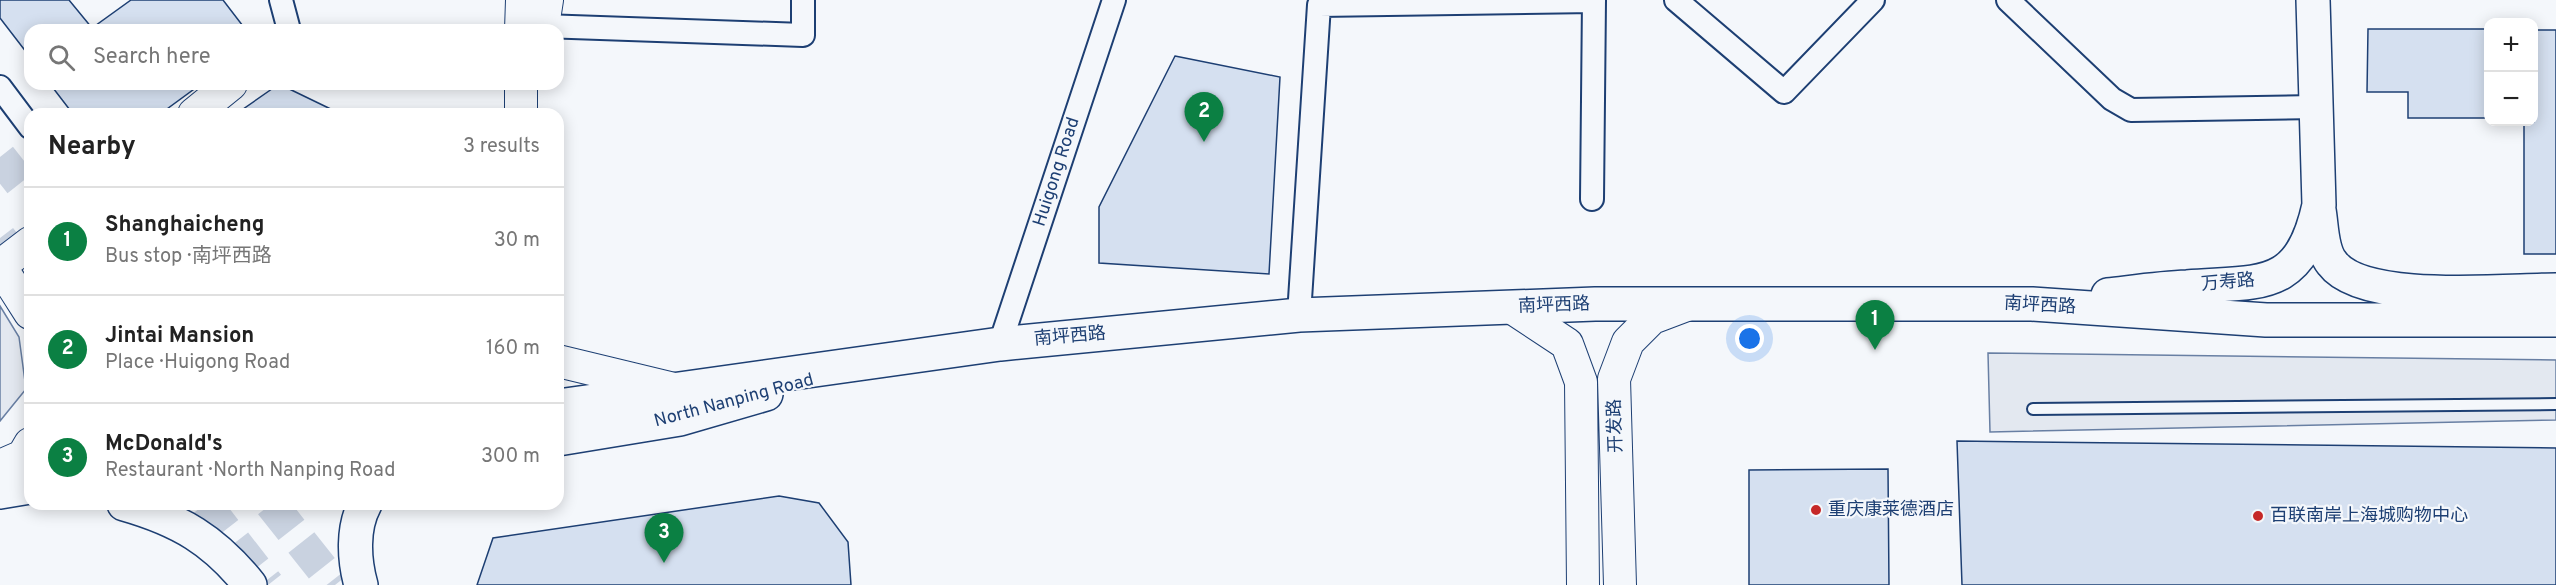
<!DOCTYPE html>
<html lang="en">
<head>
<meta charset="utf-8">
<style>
	:root { --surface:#fff; --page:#f2f2f2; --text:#222; --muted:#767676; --line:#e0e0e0; --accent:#0b8043 }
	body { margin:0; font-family:Overpass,"Noto Sans SC",sans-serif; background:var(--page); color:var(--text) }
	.controls { position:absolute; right:18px; top:18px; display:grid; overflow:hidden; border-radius:12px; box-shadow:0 3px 15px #0003 }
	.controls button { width:54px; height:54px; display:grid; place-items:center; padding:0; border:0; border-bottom:2px solid var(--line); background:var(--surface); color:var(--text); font:30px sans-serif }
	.you { position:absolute; left:1750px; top:339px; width:21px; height:21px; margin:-15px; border:4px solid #fff; border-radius:50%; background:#1a73e8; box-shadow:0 0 0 9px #1a73e833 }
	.badge { display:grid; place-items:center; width:39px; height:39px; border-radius:50%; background:var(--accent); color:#fff; font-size:20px; font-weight:700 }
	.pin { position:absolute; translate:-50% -50px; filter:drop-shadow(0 2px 3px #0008) }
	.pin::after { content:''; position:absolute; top:32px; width:21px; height:18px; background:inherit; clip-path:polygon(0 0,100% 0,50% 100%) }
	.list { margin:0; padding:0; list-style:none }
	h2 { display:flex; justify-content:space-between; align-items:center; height:78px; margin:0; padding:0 24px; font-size:26px }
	h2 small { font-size:20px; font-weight:400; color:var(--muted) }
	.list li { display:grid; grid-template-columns:39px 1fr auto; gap:18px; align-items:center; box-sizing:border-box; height:108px; padding:0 24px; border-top:2px solid var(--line) }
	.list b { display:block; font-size:22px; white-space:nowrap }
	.list p { margin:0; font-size:20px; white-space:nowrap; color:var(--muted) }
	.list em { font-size:20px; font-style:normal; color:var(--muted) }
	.icon { flex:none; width:33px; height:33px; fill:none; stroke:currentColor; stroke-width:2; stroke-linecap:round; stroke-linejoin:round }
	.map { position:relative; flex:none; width:2556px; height:585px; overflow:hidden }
	.search { position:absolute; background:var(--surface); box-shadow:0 3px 15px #0003; left:24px; top:24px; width:540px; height:66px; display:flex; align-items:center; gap:15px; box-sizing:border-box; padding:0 21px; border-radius:18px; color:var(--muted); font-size:22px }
	.panel { position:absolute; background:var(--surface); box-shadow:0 3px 15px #0003; left:24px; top:108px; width:540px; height:402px; border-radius:18px }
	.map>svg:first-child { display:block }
</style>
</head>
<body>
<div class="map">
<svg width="2556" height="585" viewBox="0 0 2556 585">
	<rect width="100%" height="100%" fill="#f4f7fb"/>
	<!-- parking -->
	<path fill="#e3e8f0" stroke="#687fa3" stroke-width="1.5" d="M 0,306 L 19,337 L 26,389 L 0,421 Z
		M 1988,353 L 2556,360 L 2556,420 L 1990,432 Z"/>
	<!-- building -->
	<path fill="#d5e0f0" stroke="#1d3f73" stroke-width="1.5" d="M 0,0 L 69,0 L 92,28 L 131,0 L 223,0 L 246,30 L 30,30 L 30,57 L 0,18 Z
		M 2368,29 L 2488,29 L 2488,118 L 2408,118 L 2408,92 L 2367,92 Z
		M 2534,30 L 2556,30 L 2556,254 L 2524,254 L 2524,122 L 2534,122 Z
		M 1175,56 L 1280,77 L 1269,274 L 1099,263 L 1099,207 Z
		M 50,84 L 201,84 L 160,114 L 73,114 Z
		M 279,84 L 341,114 L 236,114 Z
		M 1957,441 L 2556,448 L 2556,585 L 1962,585 Z
		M 1888,469 L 1889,585 L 1749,585 L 1749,470 Z
		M 779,496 L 819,503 L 848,542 L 851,585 L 477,585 L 493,538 Z"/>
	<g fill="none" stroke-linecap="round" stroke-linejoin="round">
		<!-- highway-tunnel -->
		<path stroke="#c9d2e0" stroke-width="33" stroke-dasharray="33 16" stroke-linecap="butt" d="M 0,157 L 30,195
			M 0,238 L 30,277
			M 205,504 L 268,585
			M 271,504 L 335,585"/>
		<defs>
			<path id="lane" d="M 2033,409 L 2556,404"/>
			<path id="street" d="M 281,0 L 289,30
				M 1676,0 L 1784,92 L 1873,0
				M 2008,0 L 2112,99 L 2131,110 L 2316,107
				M 531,21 L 543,26 L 803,35 L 803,0
				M 0,87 L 30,127
				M 1592,199 L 1594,0
				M 1299,315 L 1319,5 L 1594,1
				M 1000,344 L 1114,0"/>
			<path id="secondary" d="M 521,30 L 522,0
				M 538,30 L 543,26 L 547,0
				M 194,114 L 231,84
				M 521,114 L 521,84
				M 0,266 L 30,313
				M 0,266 L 30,243
				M 1511,307 L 1567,344 L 1581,382 L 1583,585
				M 558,361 L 674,389
				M 0,466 L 23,456 L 30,444
				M 1620,585 L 1614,379 L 1628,342 L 1652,318 L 1689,304"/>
			<path id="primary" d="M 2319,210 C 2322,226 2321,250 2332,263 C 2363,305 2505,290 2556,290
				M 2108,295 C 2134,292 2161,288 2187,287 C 2261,281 2300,292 2319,205 L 2313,0
				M 558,406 L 1000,344 L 1299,315 L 1595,304 L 2032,304 L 2266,320 L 2556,320
				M 558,439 L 680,419 L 766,394
				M 0,492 L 30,487
				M 124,504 C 180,520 214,540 250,585
				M 361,585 C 354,560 352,528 365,504"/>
		</defs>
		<!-- lane casing -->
		<use href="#lane" stroke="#1d3f73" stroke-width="14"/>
		<!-- street casing -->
		<use href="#street" stroke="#1d3f73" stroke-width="26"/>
		<!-- secondary casing -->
		<use href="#secondary" stroke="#1d3f73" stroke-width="34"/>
		<!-- primary casing -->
		<use href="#primary" stroke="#1d3f73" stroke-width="36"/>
		<!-- lane -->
		<use href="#lane" stroke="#f4f7fb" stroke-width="10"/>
		<!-- street -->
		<use href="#street" stroke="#f4f7fb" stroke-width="22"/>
		<!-- secondary -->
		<use href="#secondary" stroke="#f4f7fb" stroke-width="32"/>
		<!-- primary -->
		<use href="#primary" stroke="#f4f7fb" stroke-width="33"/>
	</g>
	<!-- markers -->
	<g fill="#c62828" stroke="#f4f7fb" stroke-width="2">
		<circle cx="1816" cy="510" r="6"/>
		<circle cx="2258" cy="516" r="6"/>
	</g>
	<g text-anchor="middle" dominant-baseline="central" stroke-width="4.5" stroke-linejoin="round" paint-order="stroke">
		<!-- street labels -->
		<g font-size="18" fill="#1d3f73" stroke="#f4f7fb">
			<text transform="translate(1057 172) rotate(-72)">Huigong Road</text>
			<text transform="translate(2228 283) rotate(-5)">万寿路</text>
			<text transform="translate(1554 306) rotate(-2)">南坪西路</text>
			<text transform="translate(2040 306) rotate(3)">南坪西路</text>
			<text transform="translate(1070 337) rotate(-5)">南坪西路</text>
			<text transform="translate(734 401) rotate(-15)">North Nanping Road</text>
			<text transform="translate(1616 426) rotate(-92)">开发路</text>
		</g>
		<!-- poi labels -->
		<g font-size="18" fill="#1d3f73" stroke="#f4f7fb" text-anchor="start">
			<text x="1828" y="510">重庆康莱德酒店</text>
			<text x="2270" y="516">百联南岸上海城购物中心</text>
		</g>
	</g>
</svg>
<div class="controls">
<button>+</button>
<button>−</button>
</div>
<div class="you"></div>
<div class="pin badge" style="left:1875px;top:350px">1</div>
<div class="pin badge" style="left:1204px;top:142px">2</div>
<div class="pin badge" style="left:664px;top:563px">3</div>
<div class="search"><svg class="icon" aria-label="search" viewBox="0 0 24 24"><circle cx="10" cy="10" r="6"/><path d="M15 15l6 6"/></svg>Search here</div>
<section class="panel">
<h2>Nearby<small>3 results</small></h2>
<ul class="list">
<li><span class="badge">1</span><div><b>Shanghaicheng</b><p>Bus stop · 南坪西路</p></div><em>30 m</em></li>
<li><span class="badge">2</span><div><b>Jintai Mansion</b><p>Place · Huigong Road</p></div><em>160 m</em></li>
<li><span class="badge">3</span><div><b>McDonald's</b><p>Restaurant · North Nanping Road</p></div><em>300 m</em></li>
</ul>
</section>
</div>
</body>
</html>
